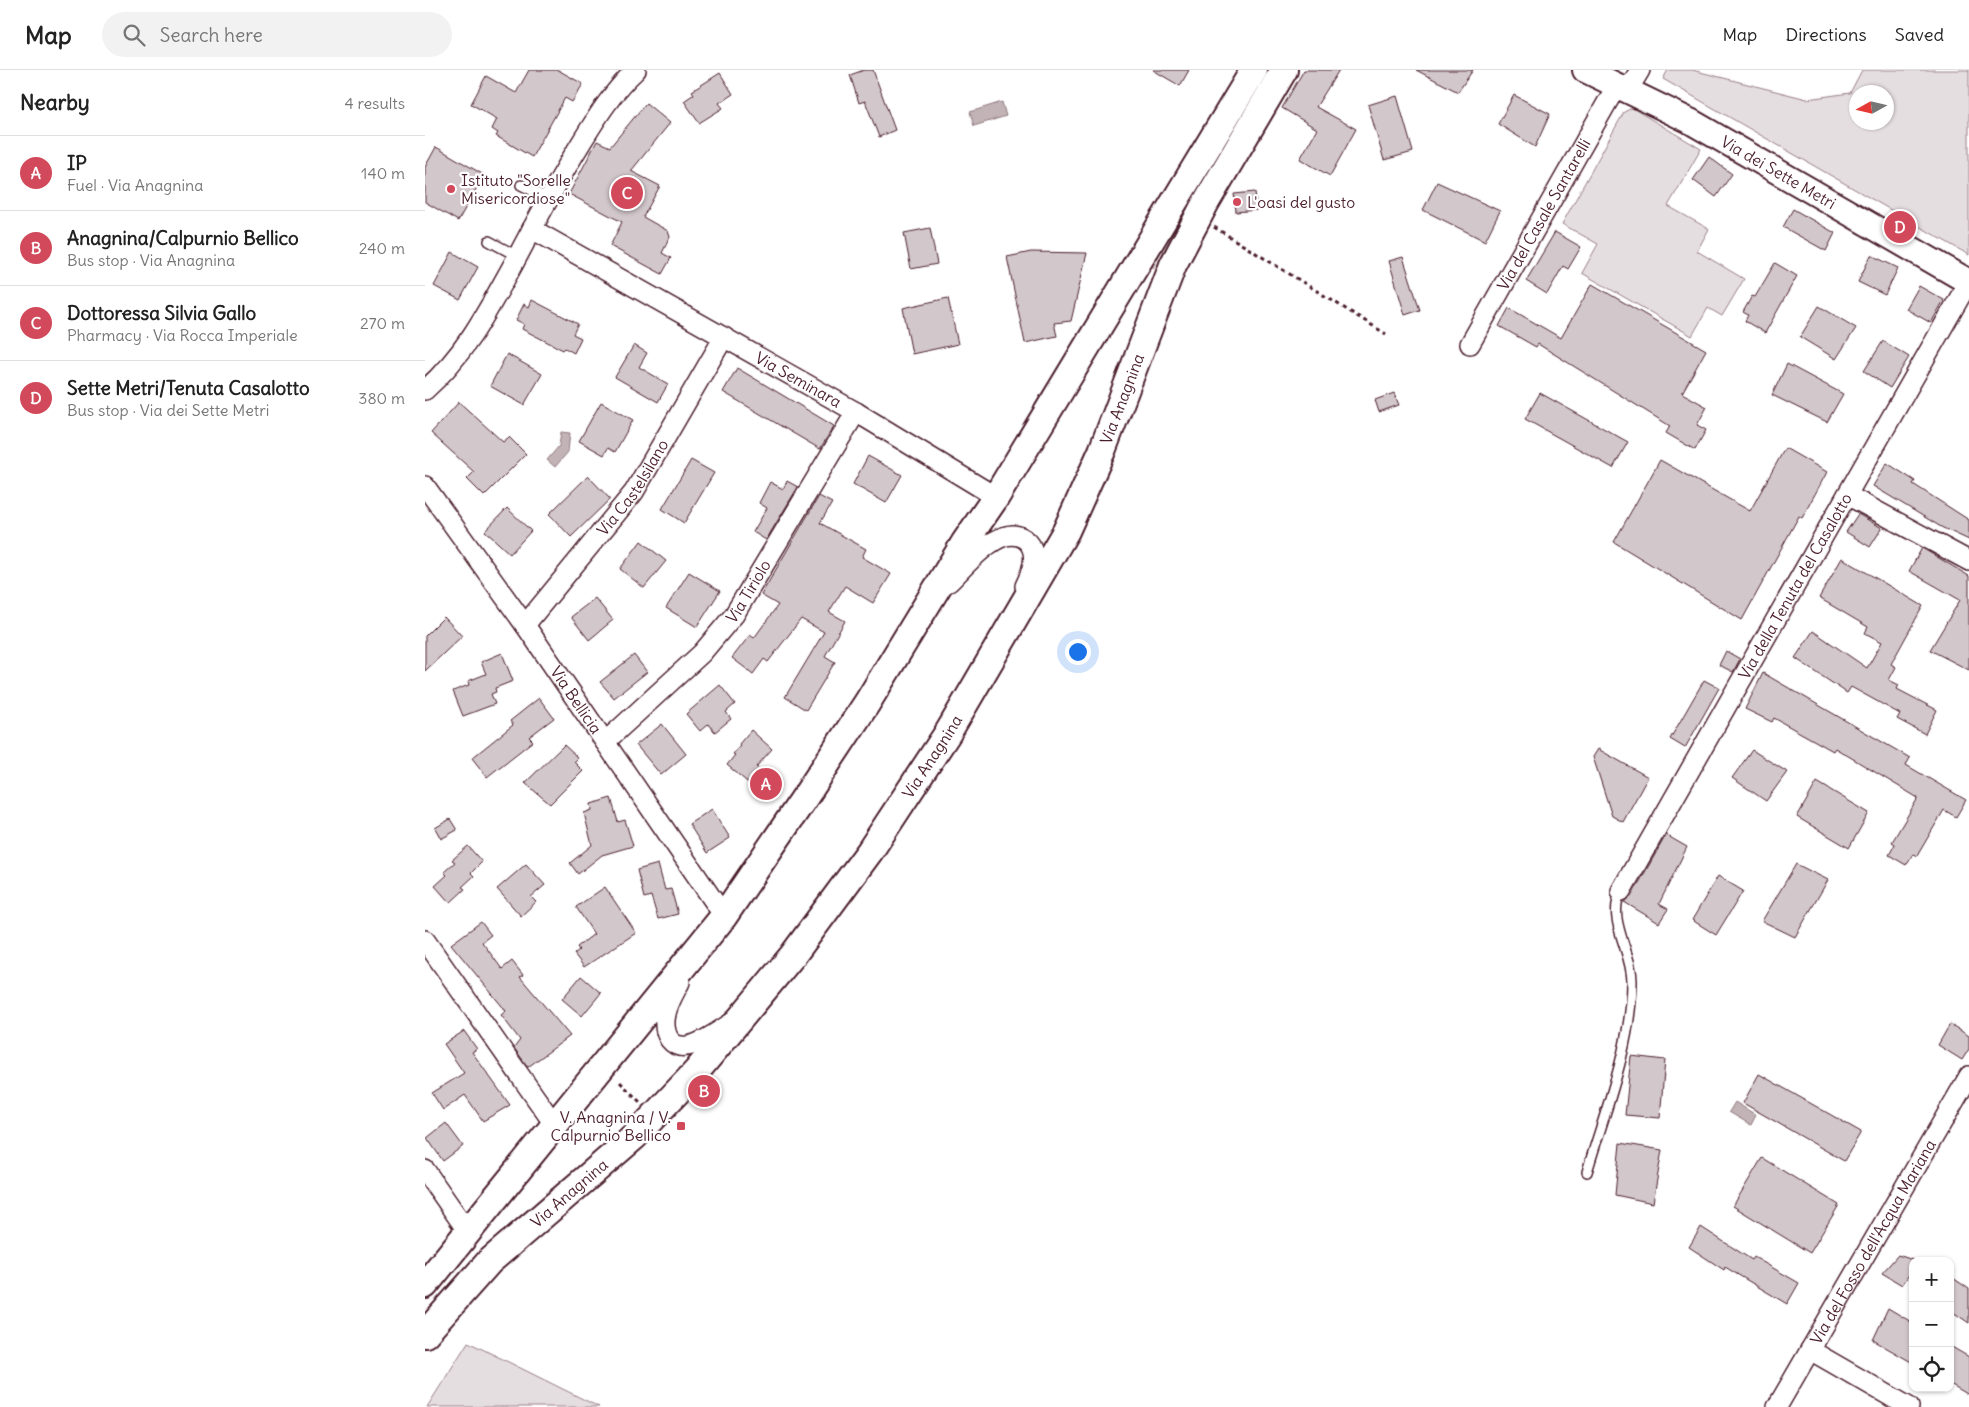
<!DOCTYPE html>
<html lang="en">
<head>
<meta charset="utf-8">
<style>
	:root { --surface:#fff; --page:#f2f2f2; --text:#222; --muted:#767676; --line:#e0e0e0; --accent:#d1495b }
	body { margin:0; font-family:Delius,sans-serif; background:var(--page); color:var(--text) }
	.controls { position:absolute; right:15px; bottom:15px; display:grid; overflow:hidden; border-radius:10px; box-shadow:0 1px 4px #0004 }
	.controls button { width:45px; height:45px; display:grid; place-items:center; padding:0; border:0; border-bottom:1px solid var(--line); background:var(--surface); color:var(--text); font:25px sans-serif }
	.compass { position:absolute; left:1424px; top:15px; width:45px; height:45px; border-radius:50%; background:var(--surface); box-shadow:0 1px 4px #0004; rotate:262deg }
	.you { position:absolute; left:652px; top:581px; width:18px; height:18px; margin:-12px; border:4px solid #fff; border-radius:50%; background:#1a73e8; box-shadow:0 0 0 8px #1a73e833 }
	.badge { display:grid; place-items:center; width:32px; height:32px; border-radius:50%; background:var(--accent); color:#fff; font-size:16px; font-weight:700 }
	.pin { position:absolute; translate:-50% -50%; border:2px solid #fff; box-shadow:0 1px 5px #0006 }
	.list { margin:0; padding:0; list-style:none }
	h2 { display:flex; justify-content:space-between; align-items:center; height:65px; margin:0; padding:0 20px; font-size:21px }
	h2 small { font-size:16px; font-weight:400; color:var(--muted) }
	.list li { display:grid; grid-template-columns:32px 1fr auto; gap:15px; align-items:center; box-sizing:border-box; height:75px; padding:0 20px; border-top:1px solid var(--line) }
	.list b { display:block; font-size:19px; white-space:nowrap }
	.list p { margin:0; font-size:16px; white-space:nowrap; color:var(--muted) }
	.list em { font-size:16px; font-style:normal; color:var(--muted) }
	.icon { flex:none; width:28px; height:28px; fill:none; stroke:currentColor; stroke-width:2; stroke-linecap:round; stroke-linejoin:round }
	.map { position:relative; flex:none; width:1544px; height:1337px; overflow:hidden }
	header { display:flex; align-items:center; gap:30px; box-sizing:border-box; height:70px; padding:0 25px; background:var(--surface); border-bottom:1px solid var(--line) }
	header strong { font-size:24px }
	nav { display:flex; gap:28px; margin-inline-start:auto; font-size:18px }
	.search { width:350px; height:45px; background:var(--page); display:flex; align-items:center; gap:12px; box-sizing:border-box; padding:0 18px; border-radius:28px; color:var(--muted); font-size:19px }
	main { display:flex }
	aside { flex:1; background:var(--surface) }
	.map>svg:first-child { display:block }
</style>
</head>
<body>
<header>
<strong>Map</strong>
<div class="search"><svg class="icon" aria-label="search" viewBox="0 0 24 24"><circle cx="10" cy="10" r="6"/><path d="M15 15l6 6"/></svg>Search here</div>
<nav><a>Map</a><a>Directions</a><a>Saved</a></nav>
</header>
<main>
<aside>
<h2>Nearby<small>4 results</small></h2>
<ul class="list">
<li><span class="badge">A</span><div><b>IP</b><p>Fuel · Via Anagnina</p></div><em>140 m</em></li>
<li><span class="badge">B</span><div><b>Anagnina/Calpurnio Bellico</b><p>Bus stop · Via Anagnina</p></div><em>240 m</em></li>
<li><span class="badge">C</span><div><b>Dottoressa Silvia Gallo</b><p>Pharmacy · Via Rocca Imperiale</p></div><em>270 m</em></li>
<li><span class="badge">D</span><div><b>Sette Metri/Tenuta Casalotto</b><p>Bus stop · Via dei Sette Metri</p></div><em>380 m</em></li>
</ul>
</aside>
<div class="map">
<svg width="1544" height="1337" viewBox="0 0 1544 1337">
	<rect width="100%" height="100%" fill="#fff"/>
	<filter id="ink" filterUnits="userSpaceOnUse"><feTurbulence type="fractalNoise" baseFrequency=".02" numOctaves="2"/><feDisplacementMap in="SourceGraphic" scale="10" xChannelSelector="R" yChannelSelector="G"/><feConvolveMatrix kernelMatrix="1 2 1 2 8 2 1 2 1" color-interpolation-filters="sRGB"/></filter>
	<g filter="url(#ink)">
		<!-- green -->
		<path fill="#e5dee0" stroke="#987e86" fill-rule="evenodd" d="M 1243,0 L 1267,0 L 1382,29 L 1425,23 L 1437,0 L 1544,0 L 1544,185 L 1238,9 ZM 1432,22 L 1462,22 L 1462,52 L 1432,52 Z
			M 828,30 L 735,201 L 723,194 Z
			M 1207,38 L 1276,79 L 1243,136 L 1284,159 L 1272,181 L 1319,209 L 1297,246 L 1283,238 L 1267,266 L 1157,203 L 1173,174 L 1137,154 L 1199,42 Z
			M 43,1272 L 174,1337 L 2,1337 Z"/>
		<!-- water -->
		<path fill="#c1b3b6" stroke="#91787e" d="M 577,32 L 581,46 L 549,56 L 545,42 Z
			M 136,362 L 145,363 L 143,382 L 130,397 L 122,390 L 134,376 Z
			M 1310,1032 L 1331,1045 L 1326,1055 L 1304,1042 Z"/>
		<!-- building -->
		<path fill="#d2c7cb" stroke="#4a1f2b" d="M 104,0 L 133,0 L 158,14 L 147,32 L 140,28 L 107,87 L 71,66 L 73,63 L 67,59 L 72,49 L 46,34 L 61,6 L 91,23 Z
			M 439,0 L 448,0 L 470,60 L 454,67 L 440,31 L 434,33 L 425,5 Z
			M 728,0 L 764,0 L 755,16 Z
			M 879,0 L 914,0 L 891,37 L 931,59 L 905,106 L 875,89 L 892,59 L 857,38 Z
			M 991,0 L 1048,0 L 1033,22 Z
			M 295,3 L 308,24 L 294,33 L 298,38 L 274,53 L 259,31 L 269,24 L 267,21 Z
			M 1089,25 L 1125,44 L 1110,77 L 1073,54 Z
			M 972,26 L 988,82 L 959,90 L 943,35 Z
			M 221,33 L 245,53 L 206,101 L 235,116 L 218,147 L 243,161 L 245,167 L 237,183 L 246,188 L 237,204 L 185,176 L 197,152 L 144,124 L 172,71 L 185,77 Z
			M 11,77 L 59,105 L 33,151 L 0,132 L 0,97 Z
			M 1284,87 L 1307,104 L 1291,127 L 1268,110 Z
			M 1012,112 L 1075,141 L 1060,171 L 998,140 Z
			M 830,122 L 832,140 L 811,142 L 809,124 Z
			M 1368,139 L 1410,163 L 1401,181 L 1358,157 Z
			M 505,158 L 512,194 L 486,199 L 479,163 Z
			M 1130,162 L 1156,177 L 1143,199 L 1138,196 L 1122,224 L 1101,211 Z
			M 27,182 L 53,197 L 35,230 L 9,216 Z
			M 606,182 L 662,183 L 646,251 L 629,253 L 632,266 L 600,273 L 582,187 Z
			M 1446,185 L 1473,198 L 1460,225 L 1433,212 Z
			M 978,187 L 995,240 L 980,245 L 964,191 Z
			M 1350,193 L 1372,206 L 1340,263 L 1320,251 L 1323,245 L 1318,242 L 1327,226 L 1330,227 Z
			M 1167,214 L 1281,280 L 1257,323 L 1282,337 L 1272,355 L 1281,360 L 1270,380 L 1241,363 L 1245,356 L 1113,274 L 1111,277 L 1074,256 L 1084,238 L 1136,268 Z
			M 1494,216 L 1519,230 L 1506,253 L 1481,239 Z
			M 523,228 L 533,274 L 487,284 L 478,238 Z
			M 107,230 L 153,254 L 148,264 L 156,268 L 149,283 L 140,278 L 138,280 L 97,259 L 99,254 L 91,250 L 99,234 L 104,237 Z
			M 1394,236 L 1431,258 L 1411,289 L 1375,267 Z
			M 1458,271 L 1484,287 L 1465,318 L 1439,301 Z
			M 209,275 L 222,283 L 214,297 L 243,314 L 233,332 L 190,307 Z
			M 82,284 L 117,304 L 99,335 L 65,316 Z
			M 1362,294 L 1418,324 L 1402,352 L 1347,325 Z
			M 312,298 L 409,356 L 395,379 L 298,322 Z
			M 969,323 L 974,335 L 954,342 L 950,330 Z
			M 1115,323 L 1203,372 L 1188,398 L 1100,349 Z
			M 34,332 L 78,372 L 84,367 L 101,384 L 59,426 L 42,409 L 49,402 L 6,363 Z
			M 176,332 L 208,350 L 190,382 L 183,378 L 179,385 L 154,371 Z
			M 1360,378 L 1402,402 L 1377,448 L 1374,446 L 1317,550 L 1189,472 L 1235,390 L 1325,441 Z
			M 443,386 L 477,405 L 461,433 L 428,414 Z
			M 266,390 L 289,403 L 259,453 L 237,439 Z
			M 1462,393 L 1490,411 L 1488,414 L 1544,450 L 1544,470 L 1516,457 L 1448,416 Z
			M 163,406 L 185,429 L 146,467 L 124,444 Z
			M 362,411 L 373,417 L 341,470 L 328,462 L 342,438 L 334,433 L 345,412 L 358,419 Z
			M 394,426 L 407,433 L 395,453 L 441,479 L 437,487 L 466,504 L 448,533 L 420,516 L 404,542 L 420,551 L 400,586 L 410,592 L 381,640 L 360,627 L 399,562 L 376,549 L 343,592 L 339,589 L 328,604 L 307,588 L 325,565 L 329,568 L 353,535 L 336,525 Z
			M 82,438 L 106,461 L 85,484 L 60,461 Z
			M 1433,444 L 1457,458 L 1445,477 L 1421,462 Z
			M 216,471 L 241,491 L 219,518 L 195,499 Z
			M 1497,478 L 1544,506 L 1544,600 L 1505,580 L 1535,530 L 1484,501 Z
			M 1417,488 L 1498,536 L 1466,594 L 1471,597 L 1464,610 L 1474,615 L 1472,619 L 1512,640 L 1500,664 L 1472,649 L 1475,644 L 1426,617 L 1422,623 L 1370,588 L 1388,561 L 1442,598 L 1457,572 L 1440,563 L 1443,557 L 1394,528 Z
			M 264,502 L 295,521 L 272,557 L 241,538 Z
			M 170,528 L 188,550 L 164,570 L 146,547 Z
			M 19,547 L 37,566 L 0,601 L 0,566 Z
			M 1301,581 L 1315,589 L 1308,602 L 1294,595 Z
			M 77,583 L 88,611 L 70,618 L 71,622 L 66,624 L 70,634 L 38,646 L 28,621 L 44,615 L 43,611 L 61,604 L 56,592 Z
			M 209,585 L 222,602 L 189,628 L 175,612 Z
			M 1338,603 L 1485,688 L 1481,695 L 1541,730 L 1531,747 L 1519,740 L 1492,786 L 1488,784 L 1481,795 L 1464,785 L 1470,774 L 1467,772 L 1493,728 L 1410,678 L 1408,681 L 1349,648 L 1347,652 L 1320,639 Z
			M 1279,610 L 1294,618 L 1260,678 L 1245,669 Z
			M 295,615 L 310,634 L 301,642 L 306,649 L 290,662 L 283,654 L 275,661 L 261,644 Z
			M 114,628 L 129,648 L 104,667 L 108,671 L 62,707 L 47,688 L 88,655 L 85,651 Z
			M 237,654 L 261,684 L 236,705 L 211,675 Z
			M 326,660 L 347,679 L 331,697 L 354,711 L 345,727 L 327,716 L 302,695 L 310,685 L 308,684 L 315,676 L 314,674 Z
			M 139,675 L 153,688 L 149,692 L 158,701 L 125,734 L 100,713 Z
			M 1173,679 L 1223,707 L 1198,752 L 1187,746 L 1168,687 Z
			M 1327,680 L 1362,702 L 1341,731 L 1307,708 Z
			M 1392,712 L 1444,743 L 1424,778 L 1372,747 Z
			M 186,728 L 193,752 L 200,750 L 208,776 L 177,785 L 153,804 L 145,793 L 167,775 L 159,743 L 167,740 L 166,734 Z
			M 287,739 L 305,768 L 282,783 L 264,754 Z
			M 25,749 L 32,760 L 16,769 L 10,758 Z
			M 1241,765 L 1262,777 L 1234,834 L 1243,839 L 1234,853 L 1199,832 L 1206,827 Z
			M 43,776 L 57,792 L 46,803 L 49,806 L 37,817 L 40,819 L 25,833 L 10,816 L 22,805 L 19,802 L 30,792 L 27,790 Z
			M 101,794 L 120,815 L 106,827 L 111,832 L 96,846 L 72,819 Z
			M 233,794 L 240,820 L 246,819 L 253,844 L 233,849 L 226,826 L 219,828 L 212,800 Z
			M 1371,794 L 1403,810 L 1370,867 L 1337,851 Z
			M 1293,806 L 1318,821 L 1291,865 L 1267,850 Z
			M 180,817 L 211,863 L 159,897 L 149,884 L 154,880 L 152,877 L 169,864 L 151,837 Z
			M 56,852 L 66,865 L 57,872 L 77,899 L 87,891 L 98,905 L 95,907 L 145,966 L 103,997 L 89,978 L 95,970 L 76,945 L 81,941 L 26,874 Z
			M 156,906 L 176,923 L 157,946 L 137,929 Z
			M 1525,954 L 1544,966 L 1544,979 L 1537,990 L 1513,975 Z
			M 39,961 L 52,979 L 47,982 L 85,1035 L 58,1051 L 40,1025 L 18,1040 L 7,1023 L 39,1003 L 19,974 Z
			M 1206,986 L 1240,990 L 1235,1048 L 1200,1045 Z
			M 1334,1004 L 1436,1062 L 1419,1091 L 1318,1033 Z
			M 21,1053 L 38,1076 L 18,1091 L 2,1068 Z
			M 1195,1073 L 1237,1080 L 1228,1133 L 1190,1125 Z
			M 1337,1088 L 1414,1135 L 1385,1183 L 1308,1136 Z
			M 1276,1157 L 1327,1190 L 1329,1187 L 1374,1213 L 1362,1234 L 1300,1197 L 1299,1200 L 1264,1177 Z
			M 1473,1185 L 1488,1190 L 1488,1199 L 1477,1215 L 1457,1203 Z
			M 1525,1206 L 1544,1219 L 1544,1253 L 1525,1240 Z
			M 1463,1238 L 1488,1253 L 1488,1293 L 1448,1270 Z
			M 1525,1276 L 1544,1287 L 1544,1325 L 1525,1314 Z"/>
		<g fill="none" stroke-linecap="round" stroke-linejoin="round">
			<defs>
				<path id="service" d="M 96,115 L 124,129
					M 64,171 L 92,186
					M 1162,1102 C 1180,1041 1206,977 1207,913 C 1208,882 1181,851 1196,821"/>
				<g id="minor">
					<path d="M 1203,20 L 1215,0"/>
					<path id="s1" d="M 107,159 L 431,342 L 571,427"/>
					<path id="s2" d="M 1045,274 L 1192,15"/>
					<path d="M 0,320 C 41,284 63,240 89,193 C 110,153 132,112 156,73 C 172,47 188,21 211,0"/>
					<path id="s3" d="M 0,416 L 100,555 L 299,846"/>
					<path d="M 1422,425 L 1544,491"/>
					<path d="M 524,512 C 540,497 579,447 603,472 C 614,484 606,504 600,516"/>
					<path id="s4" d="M 100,555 L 209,422 L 299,267"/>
					<path id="s5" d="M 180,672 L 277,583 L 309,545 L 431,342"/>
					<path id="s6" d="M 1196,821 L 1544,211"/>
					<path d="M 0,870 L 129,1054"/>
					<path d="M 255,912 C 250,922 243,933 241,944 C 239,953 240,963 245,970 C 259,988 290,963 303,955"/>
					<path d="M 0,1100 L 43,1162"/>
					<path d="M 1385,1280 L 1484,1337"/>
					<path id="s7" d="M 1352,1337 L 1544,1006"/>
				</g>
				<g id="tertiary">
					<path id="s8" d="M 1160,0 L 1265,51 L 1544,212"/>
				</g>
				<g id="secondary">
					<path d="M 0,1215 L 299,846 L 380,727 L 442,633 L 540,472 L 571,427 L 829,0"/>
					<path id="s9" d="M 0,1264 L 64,1192 L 209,1067 L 271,1002 L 368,885 L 445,781 L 524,661 L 641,461 L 677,381 L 748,195 L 780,134 L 859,0"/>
				</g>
			</defs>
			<!-- service casing -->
			<use href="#service" stroke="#4a1f2b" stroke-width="12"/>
			<!-- minor casing -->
			<use href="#minor" stroke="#4a1f2b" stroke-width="22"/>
			<!-- tertiary casing -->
			<use href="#tertiary" stroke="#4a1f2b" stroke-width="28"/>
			<!-- secondary casing -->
			<use href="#secondary" stroke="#4a1f2b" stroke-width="30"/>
			<!-- path -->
			<path stroke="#4a1f2b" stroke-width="3" stroke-dasharray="4 4" stroke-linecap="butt" d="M 789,157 L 961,264
				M 195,1012 L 215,1032"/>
			<!-- service -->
			<use href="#service" stroke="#fff" stroke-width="9"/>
			<!-- minor -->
			<use href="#minor" stroke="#fff" stroke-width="19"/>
			<!-- tertiary -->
			<use href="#tertiary" stroke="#fff" stroke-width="24"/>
			<!-- secondary -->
			<use href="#secondary" stroke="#fff" stroke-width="26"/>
		</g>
	</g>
	<!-- markers -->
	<g fill="#d1495b" stroke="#fff" stroke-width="2">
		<circle cx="26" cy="119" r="5"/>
		<circle cx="812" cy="132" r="5"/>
		<rect x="251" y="1051" width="10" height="10" rx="2.5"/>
	</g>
	<g text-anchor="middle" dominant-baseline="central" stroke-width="4.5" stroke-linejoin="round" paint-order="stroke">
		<!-- street labels -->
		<g font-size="16" fill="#4a1f2b" stroke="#fff">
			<text stroke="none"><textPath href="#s8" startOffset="219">Via dei Sette Metri</textPath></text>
			<text stroke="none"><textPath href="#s2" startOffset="149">Via del Casale Santarelli</textPath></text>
			<text stroke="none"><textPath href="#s1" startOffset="306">Via Seminara</textPath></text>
			<text stroke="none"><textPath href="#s9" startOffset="1178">Via Anagnina</textPath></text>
			<text stroke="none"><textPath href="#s4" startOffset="175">Via Castelsilano</textPath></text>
			<text stroke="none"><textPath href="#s6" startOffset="351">Via della Tenuta del Casalotto</textPath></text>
			<text stroke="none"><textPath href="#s5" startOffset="209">Via Tiriolo</textPath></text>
			<text stroke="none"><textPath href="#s3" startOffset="262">Via Bellicia</textPath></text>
			<text stroke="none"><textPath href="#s9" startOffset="772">Via Anagnina</textPath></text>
			<text stroke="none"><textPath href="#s9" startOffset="202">Via Anagnina</textPath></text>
			<text stroke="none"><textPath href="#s7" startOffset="191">Via del Fosso dell'Acqua Mariana</textPath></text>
		</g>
		<!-- poi labels -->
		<g font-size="16" fill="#4a1f2b" stroke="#fff" text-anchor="start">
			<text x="36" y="110">Istituto "Sorelle<tspan x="36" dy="18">Misericordiose"</tspan></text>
			<text x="822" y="132">L'oasi del gusto</text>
			<text x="246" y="1047" text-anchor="end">V. Anagnina / V.<tspan x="246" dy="18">Calpurnio Bellico</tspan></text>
		</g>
	</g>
</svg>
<div class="controls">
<button>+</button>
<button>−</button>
<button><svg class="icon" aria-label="locate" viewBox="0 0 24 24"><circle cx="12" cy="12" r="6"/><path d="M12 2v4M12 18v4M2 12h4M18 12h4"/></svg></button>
</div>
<svg class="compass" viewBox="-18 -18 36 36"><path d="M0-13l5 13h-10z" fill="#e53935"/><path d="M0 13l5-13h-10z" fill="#767676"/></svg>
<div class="you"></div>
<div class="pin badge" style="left:341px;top:714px">A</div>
<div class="pin badge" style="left:279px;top:1021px">B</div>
<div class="pin badge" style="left:202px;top:123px">C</div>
<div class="pin badge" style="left:1475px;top:157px">D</div>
</div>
</main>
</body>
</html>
